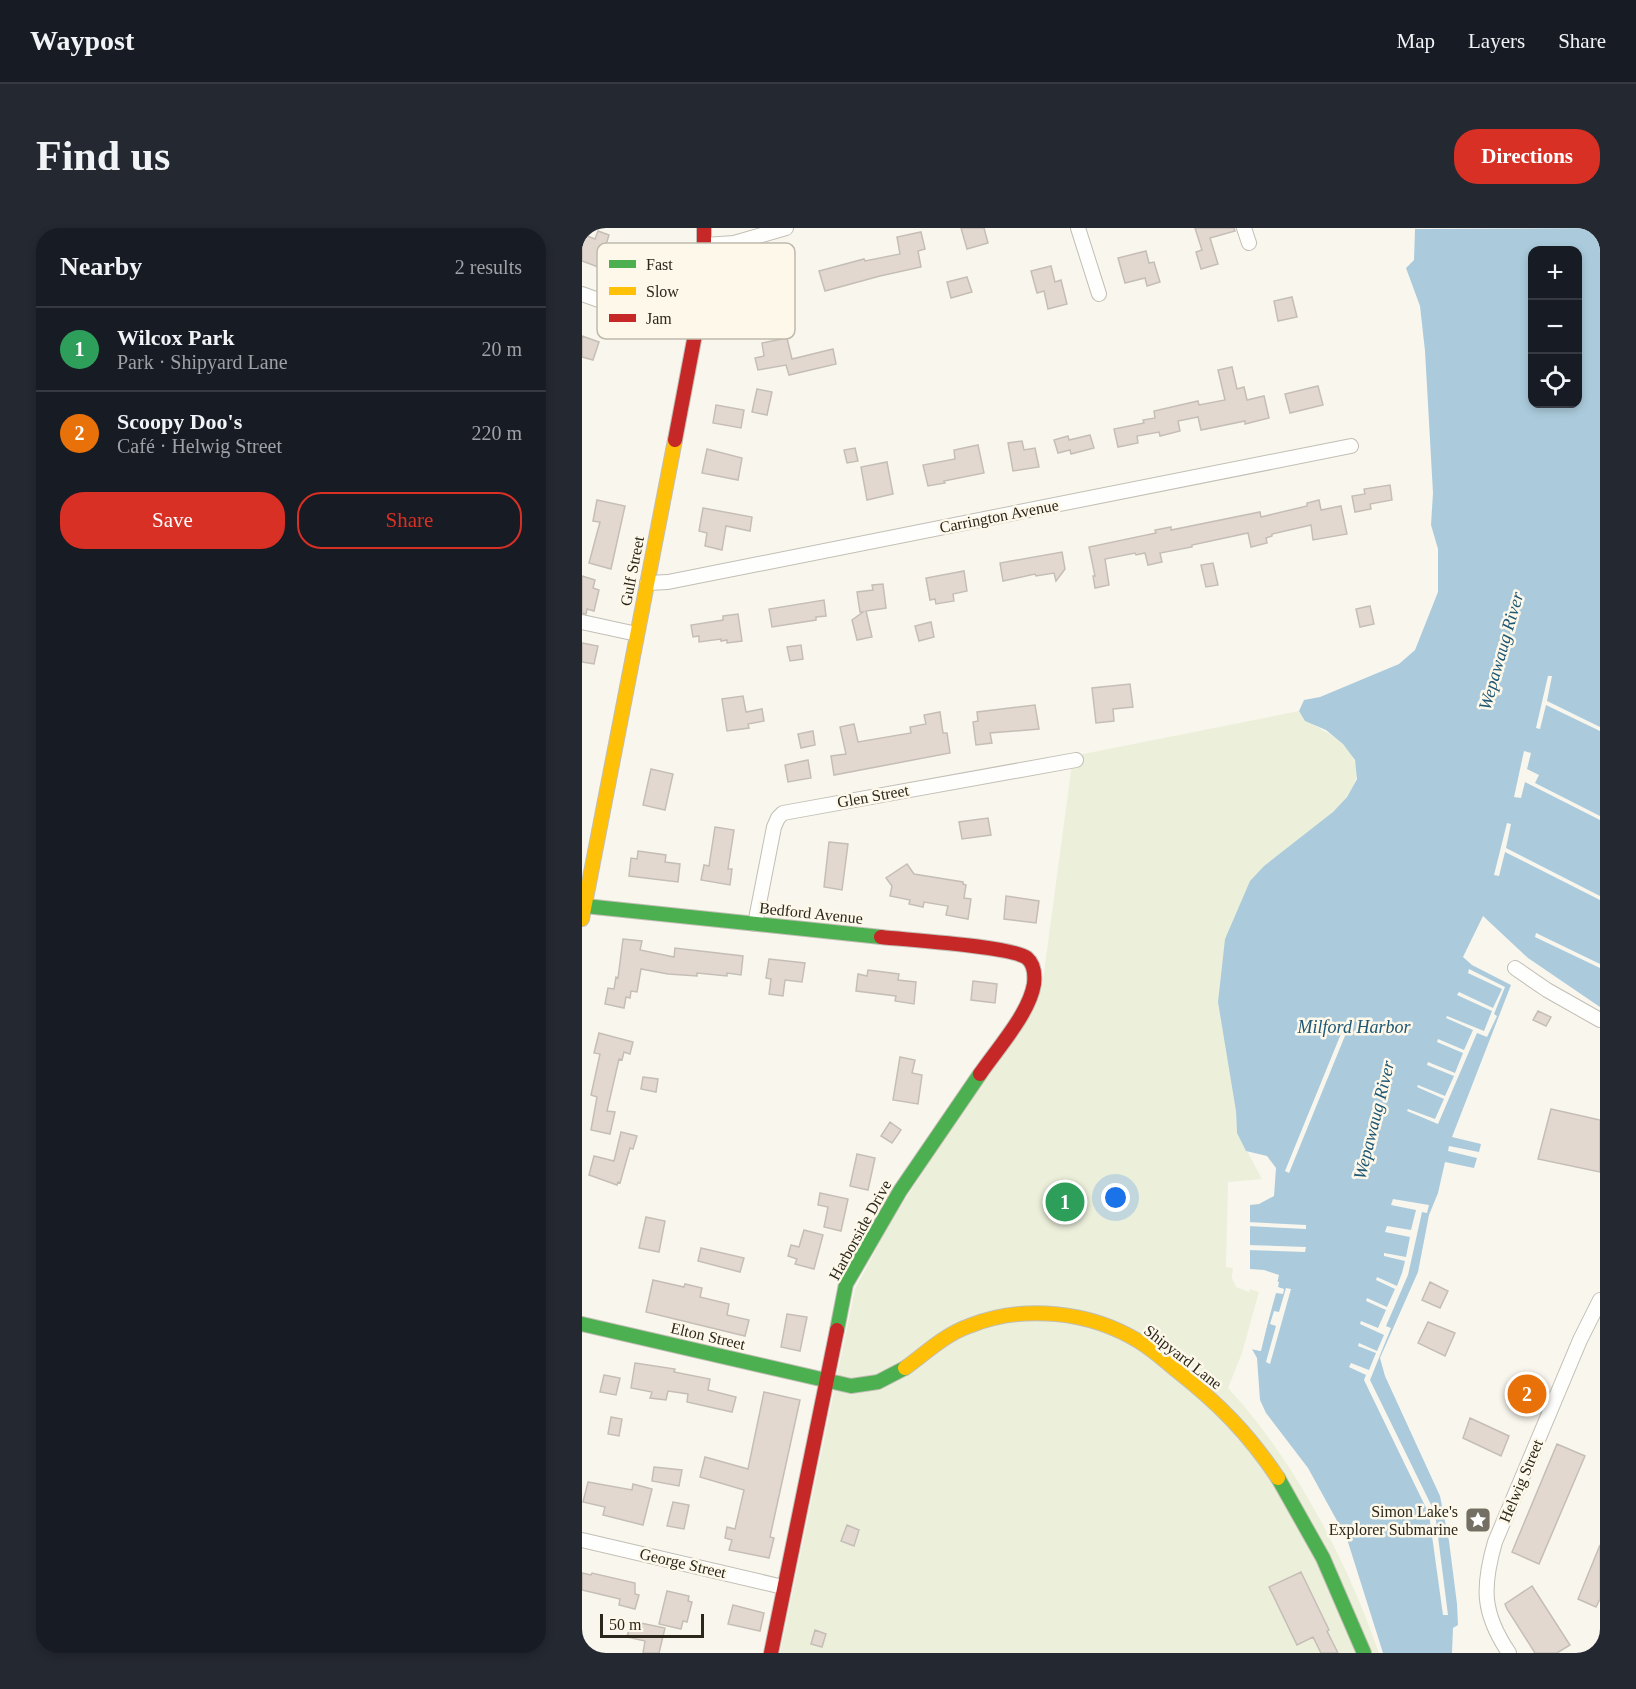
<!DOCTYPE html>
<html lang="en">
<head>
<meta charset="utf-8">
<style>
	:root { --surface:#171b24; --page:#242831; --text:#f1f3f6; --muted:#9ea1a6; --line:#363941; --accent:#d93025 }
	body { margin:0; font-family:Georgia,serif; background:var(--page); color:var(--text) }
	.controls { position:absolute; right:18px; top:18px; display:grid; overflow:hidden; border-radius:12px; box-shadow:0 3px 9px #0003 }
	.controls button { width:54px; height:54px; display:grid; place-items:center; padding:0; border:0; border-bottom:2px solid var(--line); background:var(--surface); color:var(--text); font:30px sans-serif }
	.scale { position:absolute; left:18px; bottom:15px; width:104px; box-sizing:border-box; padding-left:6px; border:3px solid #2b271a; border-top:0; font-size:16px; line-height:21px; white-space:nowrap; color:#2b271a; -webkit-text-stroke:4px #fdf8ea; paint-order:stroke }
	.you { position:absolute; left:534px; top:970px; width:21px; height:21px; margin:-15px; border:4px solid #fff; border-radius:50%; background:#1a73e8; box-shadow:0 0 0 9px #1a73e833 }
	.badge { display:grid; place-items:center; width:39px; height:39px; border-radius:50%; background:var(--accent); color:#fff; font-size:20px; font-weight:700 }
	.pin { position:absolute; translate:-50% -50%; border:3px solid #fff; box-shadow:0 2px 6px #0006 }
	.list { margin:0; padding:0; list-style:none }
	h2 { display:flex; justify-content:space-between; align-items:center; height:78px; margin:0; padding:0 24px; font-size:26px }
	h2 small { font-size:20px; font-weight:400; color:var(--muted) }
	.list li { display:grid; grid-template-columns:39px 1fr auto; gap:18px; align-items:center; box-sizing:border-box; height:84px; padding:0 24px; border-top:2px solid var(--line) }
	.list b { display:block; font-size:22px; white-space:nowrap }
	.list p { margin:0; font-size:20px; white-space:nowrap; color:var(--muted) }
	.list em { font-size:20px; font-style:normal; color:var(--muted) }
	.actions { display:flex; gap:12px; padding:18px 24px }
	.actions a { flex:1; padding:14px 0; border:2px solid var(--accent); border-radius:24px; text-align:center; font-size:21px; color:var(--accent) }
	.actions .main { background:var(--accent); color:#fff }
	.icon { flex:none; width:33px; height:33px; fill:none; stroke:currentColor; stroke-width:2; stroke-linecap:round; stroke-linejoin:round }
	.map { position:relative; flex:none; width:1018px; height:1425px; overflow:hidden; border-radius:24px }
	header { display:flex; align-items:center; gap:36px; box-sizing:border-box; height:84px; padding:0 30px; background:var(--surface); border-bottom:2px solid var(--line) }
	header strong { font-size:28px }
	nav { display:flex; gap:33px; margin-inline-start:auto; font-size:21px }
	.intro { display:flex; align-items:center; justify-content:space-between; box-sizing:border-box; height:144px; padding:0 36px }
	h1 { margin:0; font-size:42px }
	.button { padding:15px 27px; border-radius:24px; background:var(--accent); color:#fff; font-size:21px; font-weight:700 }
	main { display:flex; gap:36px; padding:0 36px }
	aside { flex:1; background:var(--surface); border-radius:24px; box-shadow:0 3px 9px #0003 }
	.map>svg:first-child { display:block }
</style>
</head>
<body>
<header>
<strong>Waypost</strong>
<nav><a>Map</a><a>Layers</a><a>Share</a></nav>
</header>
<div class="intro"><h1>Find us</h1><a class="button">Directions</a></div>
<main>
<aside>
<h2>Nearby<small>2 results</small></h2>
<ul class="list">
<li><span class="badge" style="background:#2e9e5b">1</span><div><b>Wilcox Park</b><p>Park · Shipyard Lane</p></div><em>20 m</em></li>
<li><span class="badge" style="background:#e8710a">2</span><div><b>Scoopy Doo's</b><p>Café · Helwig Street</p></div><em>220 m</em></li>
</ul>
<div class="actions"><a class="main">Save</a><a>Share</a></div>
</aside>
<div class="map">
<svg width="1018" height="1425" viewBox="0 0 1018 1425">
	<rect width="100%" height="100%" fill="#f9f6ee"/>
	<!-- green -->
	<path fill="#ecf0db" d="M 717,483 C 727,499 747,502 761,516 C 770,526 779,540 773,553 C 762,585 708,617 682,638 L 654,883 L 655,904 L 680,951 L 646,954 L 644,1039 L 651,1040 L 650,1050 L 654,1059 L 667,1064 L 668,1061 L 677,1064 L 660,1125 L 646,1160 C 712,1231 765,1333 797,1425 L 198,1425 L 273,1061 L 308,995 L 460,759 L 491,528 Z"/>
	<!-- water -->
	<path fill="#abcbdc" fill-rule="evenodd" d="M 1018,0 L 1018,779 L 946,730 L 901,688 L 881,729 L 890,737 L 929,757 L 870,909 L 899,916 L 897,924 L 867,918 L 866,923 L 895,930 L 892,940 L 863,934 L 856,965 L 847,987 L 836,1044 L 798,1130 L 803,1148 L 858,1268 L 867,1313 L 875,1376 L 876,1397 L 871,1400 L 870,1425 L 801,1425 L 765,1311 L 726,1240 L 684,1185 L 678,1172 L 675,1130 L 670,1121 L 679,1123 L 697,1047 L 682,1042 L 668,1041 L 668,977 L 677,976 L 692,968 L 694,940 L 685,928 L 664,923 L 655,905 L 654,883 L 636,774 L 643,711 L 668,653 L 682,638 L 751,584 L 765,569 L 775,551 L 773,532 L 761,516 L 744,502 L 723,493 L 717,483 L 722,472 L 738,469 L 817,436 L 833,422 L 856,364 L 856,321 L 849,297 L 851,265 L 843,123 L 838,78 L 824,40 L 832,32 L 833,1 ZM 951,22 L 996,22 L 996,176 L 951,176 Z"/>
	<!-- pier -->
	<path fill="#f9f6ee" d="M 966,448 L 970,448 L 965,473 L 1018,499 L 1018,503 L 964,477 L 958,501 L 954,500 Z
		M 942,523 L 949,525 L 945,541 L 957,547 L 953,555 L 1018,588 L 1018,592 L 943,554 L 939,570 L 932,569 Z
		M 925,595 L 929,596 L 924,620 L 1018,668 L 1018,672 L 923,624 L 917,648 L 912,647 Z
		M 954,705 L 1018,736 L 1018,740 L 953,709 Z
		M 887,741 L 923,759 L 912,786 L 915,788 L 905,809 L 895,805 L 856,896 L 825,883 L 826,881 L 853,891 L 862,871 L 835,859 L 836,857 L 863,868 L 872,848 L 845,837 L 846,834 L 873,845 L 881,825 L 855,814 L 856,811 L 882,822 L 891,802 L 864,790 L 865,788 L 902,803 L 910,783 L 875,767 L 877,764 L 911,780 L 920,761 L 886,745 Z
		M 765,791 L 769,793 L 707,945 L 703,943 Z
		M 811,971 L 847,977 L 845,985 L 840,984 L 826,1047 L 804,1098 L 809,1100 L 788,1152 L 853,1285 L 866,1387 L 861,1387 L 847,1286 L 782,1152 L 784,1147 L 767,1139 L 769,1135 L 787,1142 L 794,1125 L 776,1118 L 777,1115 L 795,1123 L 802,1107 L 778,1096 L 779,1093 L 796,1100 L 804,1082 L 784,1073 L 785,1070 L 805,1079 L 813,1061 L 794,1052 L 795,1049 L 815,1058 L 820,1045 L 823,1033 L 802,1028 L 802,1025 L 824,1029 L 828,1009 L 803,1004 L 805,998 L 829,1002 L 834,982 L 809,977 Z
		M 665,994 L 724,997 L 724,1001 L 665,998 Z
		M 665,1017 L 724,1019 L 723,1024 L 665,1022 Z
		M 694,1053 L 697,1054 L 696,1059 L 702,1061 L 701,1066 L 694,1065 L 678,1123 L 670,1121 L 671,1118 L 676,1119 Z
		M 704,1060 L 709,1061 L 688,1136 L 684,1134 L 694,1098 L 688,1096 L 692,1083 L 697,1084 Z"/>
	<!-- building -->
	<path fill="#e2d8cf" stroke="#c5beb7" stroke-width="1.5" d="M 379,0 L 402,0 L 406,15 L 385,21 Z
		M 613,0 L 652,0 L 653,3 L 628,10 L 636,36 L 619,41 L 614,24 L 620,22 Z
		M 16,3 L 27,7 L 23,20 L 48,27 L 49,21 L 63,25 L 62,30 L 92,38 L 89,52 L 77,49 L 76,55 L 46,47 L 47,43 L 17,35 L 16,39 L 0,33 L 0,6 L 13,11 Z
		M 339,4 L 343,21 L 336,23 L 339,39 L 298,48 L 243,63 L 237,43 L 282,31 L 283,33 L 318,26 L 315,9 Z
		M 564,23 L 567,35 L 572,34 L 578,54 L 565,58 L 563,50 L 543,55 L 536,30 Z
		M 469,38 L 473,54 L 479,52 L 485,76 L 466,81 L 462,63 L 455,65 L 449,43 Z
		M 385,49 L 390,64 L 369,70 L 365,54 Z
		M 710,69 L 715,89 L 696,93 L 692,73 Z
		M 0,108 L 17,114 L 11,132 L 0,129 Z
		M 205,110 L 210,131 L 251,121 L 254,136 L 207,147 L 204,137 L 176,142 L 173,130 L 182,128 L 180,115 Z
		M 650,139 L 655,161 L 662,159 L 665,172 L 682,168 L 687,190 L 663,196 L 663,193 L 619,202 L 616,189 L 596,193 L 598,203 L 578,208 L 577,204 L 555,208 L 556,215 L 536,219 L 532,201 L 562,195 L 561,192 L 573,190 L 572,183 L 616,173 L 617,177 L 643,172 L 636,142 Z
		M 736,158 L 741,177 L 708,185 L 703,166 Z
		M 175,161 L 190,164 L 185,187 L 170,184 Z
		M 134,177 L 162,182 L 159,200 L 131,195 Z
		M 508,207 L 512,220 L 489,226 L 488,222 L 476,225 L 472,212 L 486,208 L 487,212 Z
		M 440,213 L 442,222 L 453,220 L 457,239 L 431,243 L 426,215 Z
		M 396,217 L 402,245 L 362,253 L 363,255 L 346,258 L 341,237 L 373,231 L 372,222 Z
		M 273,220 L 276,233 L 265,235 L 262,222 Z
		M 125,221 L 160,230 L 156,252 L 120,245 Z
		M 305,234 L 311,266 L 285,272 L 279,239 Z
		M 808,257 L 810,272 L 788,276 L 789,281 L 773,284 L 770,268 L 783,266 L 782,261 Z
		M 15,272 L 43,278 L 29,341 L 7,335 L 18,294 L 11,293 Z
		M 737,272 L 739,282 L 759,278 L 765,306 L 731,312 L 729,297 L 690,306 L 690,308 L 684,310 L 685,315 L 669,319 L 666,305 L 610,317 L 610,319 L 578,325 L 580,334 L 566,337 L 563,325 L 554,327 L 553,325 L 523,331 L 527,357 L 513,360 L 511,348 L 513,348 L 507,319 L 574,305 L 573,302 L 589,299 L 589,302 L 678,284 L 679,289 L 725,278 L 725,275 Z
		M 121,280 L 170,289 L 168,303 L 144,298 L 140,322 L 123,318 L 125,305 L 117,303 Z
		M 480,324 L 483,341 L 474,353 L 472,345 L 454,348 L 453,346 L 421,353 L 418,335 Z
		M 631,335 L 636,357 L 624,359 L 619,337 Z
		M 382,343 L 385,363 L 371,366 L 372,373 L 354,376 L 353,371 L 348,372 L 344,350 Z
		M 0,348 L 13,352 L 11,360 L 17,362 L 12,383 L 5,381 L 4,386 L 0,385 Z
		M 301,356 L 304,380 L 284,383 L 290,409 L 275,412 L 270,392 L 281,384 L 278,384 L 275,364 L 291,362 L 290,357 Z
		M 242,372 L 244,388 L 234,389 L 234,392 L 190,399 L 187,381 Z
		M 788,378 L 792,396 L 778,399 L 774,381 Z
		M 156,386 L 160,413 L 145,415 L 145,412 L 139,413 L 139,411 L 117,414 L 117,408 L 111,409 L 109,397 L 141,392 L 141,388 Z
		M 349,394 L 352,409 L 337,413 L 333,398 Z
		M 0,415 L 16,418 L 12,436 L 0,434 Z
		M 219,417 L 221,431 L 208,433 L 205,419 Z
		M 548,456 L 551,479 L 531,481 L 532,493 L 514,495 L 510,460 Z
		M 161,468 L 164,484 L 180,481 L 182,493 L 166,496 L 167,500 L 145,503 L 140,471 Z
		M 453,477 L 457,501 L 408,505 L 410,515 L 394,517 L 391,494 L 396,493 L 395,484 Z
		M 358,484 L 361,505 L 365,505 L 368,525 L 252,547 L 249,528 L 264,526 L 258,499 L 272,496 L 276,514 L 329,505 L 328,499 L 344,496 L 342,487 Z
		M 231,503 L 233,517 L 219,520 L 216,506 Z
		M 226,532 L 229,550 L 206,554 L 203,537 Z
		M 69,541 L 91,546 L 83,582 L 61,577 Z
		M 406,590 L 409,607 L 380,611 L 377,594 Z
		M 133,599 L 152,602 L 146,641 L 150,641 L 148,657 L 119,652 L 122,637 L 127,638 Z
		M 247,614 L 266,616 L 260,662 L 242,659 Z
		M 56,623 L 84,627 L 83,634 L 98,636 L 96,654 L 47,648 L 49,630 L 55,631 Z
		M 325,636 L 332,646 L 381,654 L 381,656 L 384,657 L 382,670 L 389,671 L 386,691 L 364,687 L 366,678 L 342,674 L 341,679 L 327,676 L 328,672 L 308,668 L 310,658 L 304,650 Z
		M 424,668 L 457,673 L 454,695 L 422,691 Z
		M 41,711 L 60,713 L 58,722 L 92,729 L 93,720 L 161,728 L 159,747 L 145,745 L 145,748 L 115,745 L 115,748 L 86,746 L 59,741 L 55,764 L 49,763 L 48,770 L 44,769 L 42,780 L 23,776 L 26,760 L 32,761 L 34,749 L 36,750 Z
		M 187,731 L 223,735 L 220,754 L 203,752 L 201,768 L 187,766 L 189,751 L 184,750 Z
		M 286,742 L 317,746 L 316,752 L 334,754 L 332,776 L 313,773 L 314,768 L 274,763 L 276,746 L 285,748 Z
		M 391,753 L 415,756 L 413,775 L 389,772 Z
		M 956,783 L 969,789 L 964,798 L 951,792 Z
		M 17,805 L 51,814 L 48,826 L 42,824 L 40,832 L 37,831 L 25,883 L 33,884 L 28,906 L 9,902 L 15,869 L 9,867 L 18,826 L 12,825 Z
		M 318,829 L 333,832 L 330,845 L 340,847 L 336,876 L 311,872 Z
		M 61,849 L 76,851 L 74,864 L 59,861 Z
		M 969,881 L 1018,892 L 1018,944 L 956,931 Z
		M 308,894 L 319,902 L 310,915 L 299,908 Z
		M 39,904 L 55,908 L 51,921 L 48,920 L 38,955 L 36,954 L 35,957 L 7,947 L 12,928 L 32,933 Z
		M 275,926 L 293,930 L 286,962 L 268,958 Z
		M 238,965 L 266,971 L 259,1003 L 242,999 L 246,979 L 236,977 Z
		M 64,989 L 83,993 L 77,1024 L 57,1020 Z
		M 222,1002 L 241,1007 L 232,1041 L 213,1036 L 215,1031 L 206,1028 L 209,1017 L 217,1019 Z
		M 119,1020 L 162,1030 L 158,1044 L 116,1033 Z
		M 71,1052 L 102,1059 L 103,1056 L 120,1060 L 118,1069 L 147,1076 L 145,1087 L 167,1092 L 163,1108 L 64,1084 Z
		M 848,1054 L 866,1063 L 858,1080 L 840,1072 Z
		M 205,1086 L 225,1089 L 218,1123 L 199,1119 Z
		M 846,1094 L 873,1105 L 863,1128 L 836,1115 Z
		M 53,1135 L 93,1141 L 92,1144 L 128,1151 L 126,1162 L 154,1169 L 150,1184 L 105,1174 L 106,1166 L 86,1163 L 84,1172 L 68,1170 L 70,1164 L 49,1160 Z
		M 22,1147 L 38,1150 L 34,1167 L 18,1164 Z
		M 942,1158 L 953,1163 L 948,1174 L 937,1169 Z
		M 182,1164 L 218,1172 L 195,1277 L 188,1309 L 192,1310 L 187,1330 L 147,1322 L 150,1312 L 143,1310 L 145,1299 L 153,1301 L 162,1262 L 118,1249 L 123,1229 L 166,1241 Z
		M 29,1189 L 40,1191 L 37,1208 L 26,1206 Z
		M 888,1190 L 927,1208 L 919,1228 L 881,1210 Z
		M 975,1216 L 1003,1228 L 957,1336 L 930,1324 Z
		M 72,1239 L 100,1242 L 97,1258 L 70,1253 Z
		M 6,1254 L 50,1262 L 51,1256 L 70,1261 L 61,1297 L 21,1287 L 23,1279 L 1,1274 Z
		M 91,1274 L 107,1277 L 102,1301 L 85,1298 Z
		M 265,1297 L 277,1302 L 272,1318 L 259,1313 Z
		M 1018,1317 L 1018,1371 L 1014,1379 L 996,1371 Z
		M 719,1344 L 747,1402 L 745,1403 L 756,1425 L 739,1425 L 731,1409 L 715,1417 L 687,1359 Z
		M 0,1345 L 9,1347 L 10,1345 L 53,1355 L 53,1366 L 57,1367 L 53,1381 L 37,1377 L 38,1371 L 0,1362 Z
		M 950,1358 L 988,1417 L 975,1425 L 953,1425 L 925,1381 L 923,1376 Z
		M 85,1363 L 107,1368 L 106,1373 L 110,1374 L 105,1394 L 101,1393 L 99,1401 L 77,1396 Z
		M 151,1377 L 182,1385 L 178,1403 L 146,1396 Z
		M 49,1393 L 83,1400 L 77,1425 L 61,1425 L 63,1413 L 45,1409 Z
		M 233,1402 L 244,1406 L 240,1419 L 229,1416 Z"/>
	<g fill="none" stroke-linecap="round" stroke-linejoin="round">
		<defs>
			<path id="street" d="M 496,0 L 517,66
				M 662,0 L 667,15
				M 123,17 L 152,15 L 204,0
				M 0,66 L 25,75 L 115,95
				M 65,355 L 86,354 L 769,218
				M 0,394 L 55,406
				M 173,696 L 192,599 L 196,590 L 201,585 L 494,532
				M 933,740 L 965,762 L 1018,792
				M 0,1312 L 201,1359
				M 927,1425 C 900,1385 900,1359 913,1314 L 998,1112 L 1018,1072"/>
			<path id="fast" d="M 3,678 L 299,709
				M 0,1096 L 269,1158 L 296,1154 L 323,1140
				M 255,1102 L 264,1056 L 318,963 L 398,846
				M 696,1250 L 741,1330 L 782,1425"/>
			<path id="slow" d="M 0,691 L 93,212
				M 323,1140 C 344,1125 362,1107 387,1098 C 441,1076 508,1083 558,1114 C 571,1122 582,1132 594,1142 C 636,1175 666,1205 696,1250"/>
			<path id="jam" d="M 93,212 L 119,75 L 122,38 L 122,0
				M 299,709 C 325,712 429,718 445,730 C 452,736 453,747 452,756 C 447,786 415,821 398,846
				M 189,1425 L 255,1102"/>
		</defs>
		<!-- street casing -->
		<use href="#street" stroke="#c2beb5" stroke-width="16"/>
		<!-- fast casing -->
		<use href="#fast" stroke="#c2beb5" stroke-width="16"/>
		<!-- slow casing -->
		<use href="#slow" stroke="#c2beb5" stroke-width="16"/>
		<!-- jam casing -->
		<use href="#jam" stroke="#c2beb5" stroke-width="16"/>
		<!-- street -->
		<use href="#street" stroke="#fefefc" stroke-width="14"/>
		<!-- fast -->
		<use href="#fast" stroke="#4caf50" stroke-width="14"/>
		<!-- slow -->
		<use href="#slow" stroke="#ffc107" stroke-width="14"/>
		<!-- jam -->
		<use href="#jam" stroke="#c62828" stroke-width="14"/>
	</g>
	<!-- icons -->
	<defs>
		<symbol id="sight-square" viewBox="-11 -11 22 22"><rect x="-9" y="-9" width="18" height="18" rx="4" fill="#736f64" stroke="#fdf8ea"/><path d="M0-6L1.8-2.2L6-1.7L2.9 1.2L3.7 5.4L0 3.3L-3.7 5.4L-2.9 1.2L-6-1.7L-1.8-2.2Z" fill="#fff"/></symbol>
	</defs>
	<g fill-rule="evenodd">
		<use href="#sight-square" x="881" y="1277" width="30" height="30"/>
	</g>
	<g text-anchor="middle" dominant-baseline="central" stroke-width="5" stroke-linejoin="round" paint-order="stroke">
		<!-- street labels -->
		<g font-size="16" fill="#2b271a" stroke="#fdf8ea">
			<text transform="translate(417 288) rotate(-11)">Carrington Avenue</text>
			<text transform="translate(50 343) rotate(-79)">Gulf Street</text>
			<text transform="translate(291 568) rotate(-10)">Glen Street</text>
			<text transform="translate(229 685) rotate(6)">Bedford Avenue</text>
			<text transform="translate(278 1002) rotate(-61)">Harborside Drive</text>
			<text transform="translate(126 1108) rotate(13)">Elton Street</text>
			<text transform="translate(601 1129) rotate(38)">Shipyard Lane</text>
			<text transform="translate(939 1253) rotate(-67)">Helwig Street</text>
			<text transform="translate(101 1335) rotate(13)">George Street</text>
		</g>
		<!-- poi labels -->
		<g font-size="16" fill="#2b271a" stroke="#fdf8ea" text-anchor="end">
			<text x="876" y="1283">Simon Lake's<tspan x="876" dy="18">Explorer Submarine</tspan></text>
		</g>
		<!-- water labels -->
		<g font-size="18" font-style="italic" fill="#1d5774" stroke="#fdf8ea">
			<text transform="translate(919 423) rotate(-74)">Wepawaug River</text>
			<text x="772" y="799">Milford Harbor</text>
			<text transform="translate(792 892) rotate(-76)">Wepawaug River</text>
		</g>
	</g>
	<!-- legend -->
	<rect x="15" y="15" width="198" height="96" rx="9" fill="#fdf8ea" stroke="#beb9ac" stroke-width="1.5"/>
	<rect x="27" y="32" width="27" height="8" fill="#4caf50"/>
	<rect x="27" y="59" width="27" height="8" fill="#ffc107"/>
	<rect x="27" y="86" width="27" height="8" fill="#c62828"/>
	<g font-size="16" fill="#2b271a">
		<text x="64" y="42">Fast</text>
		<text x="64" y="69">Slow</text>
		<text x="64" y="96">Jam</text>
	</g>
</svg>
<div class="controls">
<button>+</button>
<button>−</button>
<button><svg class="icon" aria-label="locate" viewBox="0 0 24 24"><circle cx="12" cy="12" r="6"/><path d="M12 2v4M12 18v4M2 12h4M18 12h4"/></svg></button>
</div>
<div class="scale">50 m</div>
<div class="you"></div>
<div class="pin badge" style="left:483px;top:974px;background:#2e9e5b">1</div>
<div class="pin badge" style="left:945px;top:1166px;background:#e8710a">2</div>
</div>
</main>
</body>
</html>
